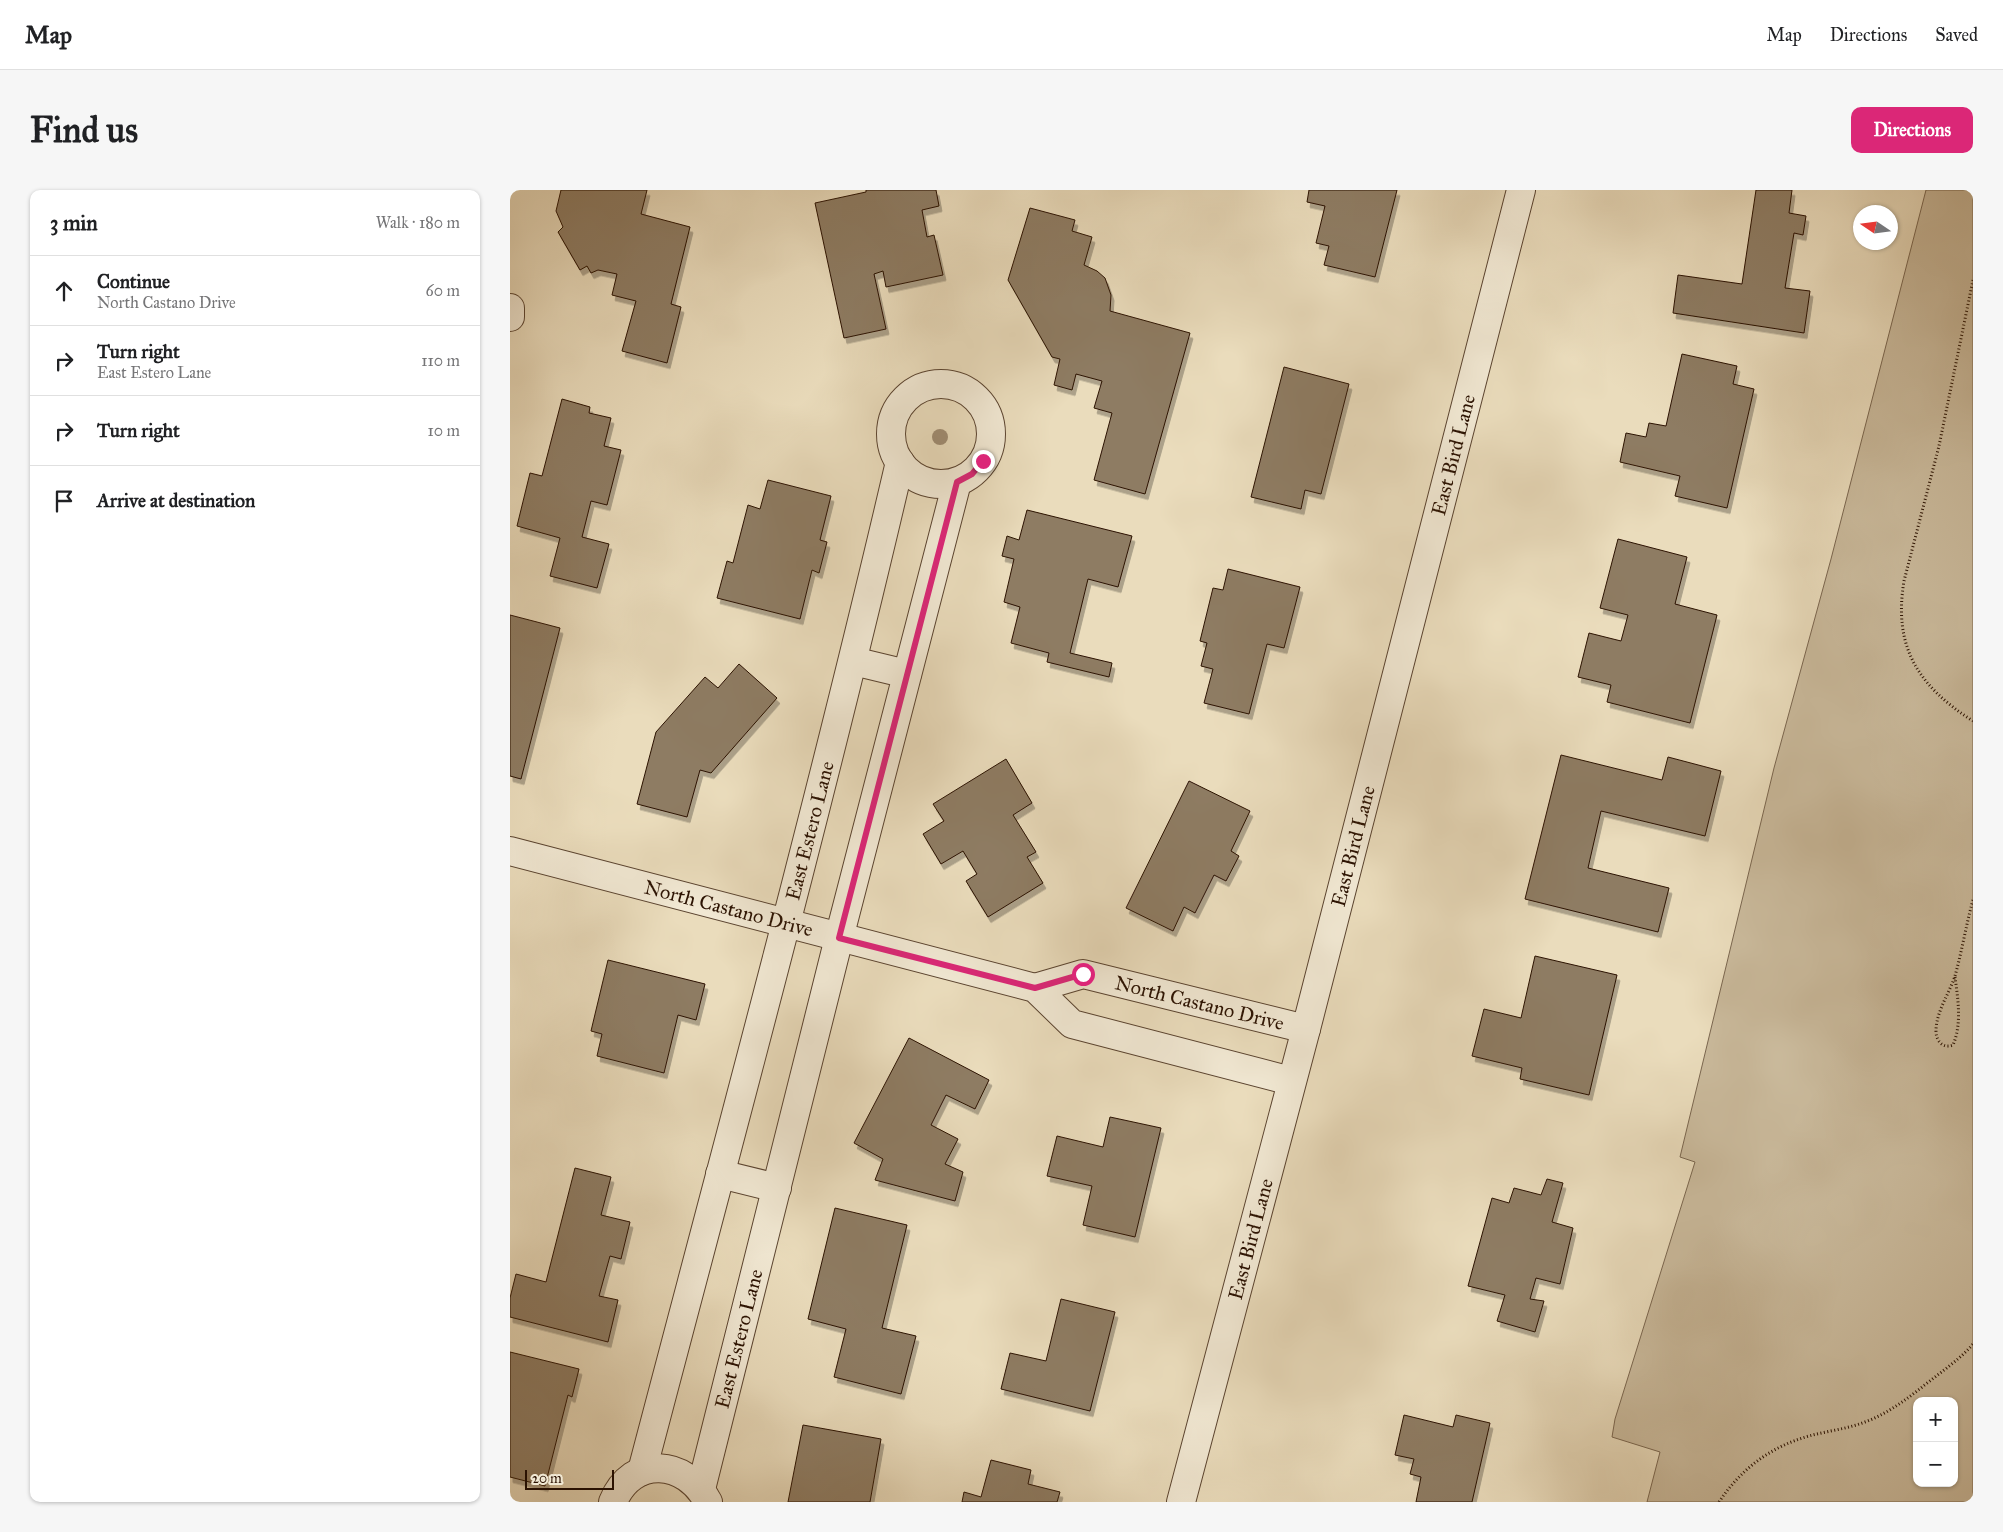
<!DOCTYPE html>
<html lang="en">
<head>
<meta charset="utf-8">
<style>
	:root { --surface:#fff; --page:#f6f6f6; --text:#202124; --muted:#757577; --line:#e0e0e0; --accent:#db2777 }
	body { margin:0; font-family:"IM FELL Great Primer",serif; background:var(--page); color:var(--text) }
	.controls { position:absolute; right:15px; bottom:15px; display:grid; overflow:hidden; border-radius:10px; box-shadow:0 1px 4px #0004 }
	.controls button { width:45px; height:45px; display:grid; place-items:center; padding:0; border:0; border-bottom:1px solid var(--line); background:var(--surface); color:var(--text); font:25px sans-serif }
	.compass { position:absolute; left:1343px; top:15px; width:45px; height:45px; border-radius:50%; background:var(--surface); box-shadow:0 1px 4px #0004; rotate:283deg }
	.scale { position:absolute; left:15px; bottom:12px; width:89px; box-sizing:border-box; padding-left:5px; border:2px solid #2b1202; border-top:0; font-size:14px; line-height:18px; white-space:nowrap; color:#2b1202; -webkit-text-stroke:4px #f1e8d3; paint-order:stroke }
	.stop { position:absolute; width:15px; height:15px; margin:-11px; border:4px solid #db2777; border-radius:50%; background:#fff }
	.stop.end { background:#db2777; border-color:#fff; box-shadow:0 1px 5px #0008 }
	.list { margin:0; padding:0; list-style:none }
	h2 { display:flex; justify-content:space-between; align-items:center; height:65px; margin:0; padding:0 20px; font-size:21px }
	h2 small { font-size:16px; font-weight:400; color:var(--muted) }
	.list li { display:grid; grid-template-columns:32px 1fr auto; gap:15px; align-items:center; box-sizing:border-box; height:70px; padding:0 20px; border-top:1px solid var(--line) }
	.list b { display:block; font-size:19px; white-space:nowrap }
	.list p { margin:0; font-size:16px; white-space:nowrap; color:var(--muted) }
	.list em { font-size:16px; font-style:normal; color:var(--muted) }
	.icon { flex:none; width:28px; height:28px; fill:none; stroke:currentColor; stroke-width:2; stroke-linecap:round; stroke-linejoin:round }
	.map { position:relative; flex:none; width:1463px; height:1312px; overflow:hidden; border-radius:10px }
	header { display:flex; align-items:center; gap:30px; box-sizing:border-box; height:70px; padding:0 25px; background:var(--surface); border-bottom:1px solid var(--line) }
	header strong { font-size:24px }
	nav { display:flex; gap:28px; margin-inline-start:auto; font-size:18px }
	.intro { display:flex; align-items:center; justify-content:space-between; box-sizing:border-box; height:120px; padding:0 30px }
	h1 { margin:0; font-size:35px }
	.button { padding:12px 22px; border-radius:10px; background:var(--accent); color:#fff; font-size:18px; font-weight:700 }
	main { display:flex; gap:30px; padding:0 30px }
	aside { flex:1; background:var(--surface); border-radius:10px; box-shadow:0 1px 4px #0004 }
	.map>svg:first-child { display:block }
</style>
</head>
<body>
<header>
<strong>Map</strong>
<nav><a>Map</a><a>Directions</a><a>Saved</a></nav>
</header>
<div class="intro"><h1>Find us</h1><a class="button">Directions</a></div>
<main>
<aside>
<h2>3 min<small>Walk · 180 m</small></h2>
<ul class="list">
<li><svg class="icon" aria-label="ahead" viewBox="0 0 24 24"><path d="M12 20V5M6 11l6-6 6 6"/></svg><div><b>Continue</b><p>North Castano Drive</p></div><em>60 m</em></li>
<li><svg class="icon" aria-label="right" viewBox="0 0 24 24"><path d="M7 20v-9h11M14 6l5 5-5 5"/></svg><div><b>Turn right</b><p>East Estero Lane</p></div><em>110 m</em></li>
<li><svg class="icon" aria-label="right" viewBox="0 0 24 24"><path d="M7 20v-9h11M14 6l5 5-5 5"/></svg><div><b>Turn right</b></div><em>10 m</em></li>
<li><svg class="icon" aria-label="arrive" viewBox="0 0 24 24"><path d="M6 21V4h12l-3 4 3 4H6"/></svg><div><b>Arrive at destination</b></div></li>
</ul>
</aside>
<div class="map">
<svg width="1463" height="1312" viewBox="0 0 1463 1312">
	<defs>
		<filter id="shadow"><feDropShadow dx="3" dy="5.5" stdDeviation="0" flood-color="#0004"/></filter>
	</defs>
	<rect width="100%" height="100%" fill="#eadcbc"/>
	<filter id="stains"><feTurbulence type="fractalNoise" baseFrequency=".004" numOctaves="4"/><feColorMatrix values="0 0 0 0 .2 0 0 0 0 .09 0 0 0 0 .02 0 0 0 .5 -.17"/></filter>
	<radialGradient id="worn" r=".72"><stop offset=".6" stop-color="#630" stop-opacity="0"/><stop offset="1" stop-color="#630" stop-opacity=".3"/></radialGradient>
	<!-- green -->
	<path fill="#caba9c" stroke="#7a664f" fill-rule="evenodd" d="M 1416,0 L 1463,0 L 1463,1312 L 1137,1312 L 1150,1262 L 1102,1247 L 1105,1229 L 1185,972 L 1170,967 L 1264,578 L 1321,369 ZM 1407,1211 L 1444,1211 L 1444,1293 L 1407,1293 Z"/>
	<!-- building -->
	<path fill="#8e7b63" stroke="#2b1202" filter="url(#shadow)" d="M 51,0 L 137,0 L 131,24 L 180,37 L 161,114 L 171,117 L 157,173 L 112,161 L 126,111 L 102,105 L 107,84 L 88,80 L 81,83 L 77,76 L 70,80 L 48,42 L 53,37 L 46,21 Z
		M 356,0 L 426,0 L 429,16 L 412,20 L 417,47 L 424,45 L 433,85 L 376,97 L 373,81 L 364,84 L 376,139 L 334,148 L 305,13 L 356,2 Z
		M 799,0 L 887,0 L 865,87 L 814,75 L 819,56 L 806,53 L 815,16 L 797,12 Z
		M 1246,0 L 1282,0 L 1279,23 L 1296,26 L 1293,45 L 1284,43 L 1275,98 L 1300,101 L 1294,143 L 1163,123 L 1168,85 L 1232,94 Z
		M 520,18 L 565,30 L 562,41 L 582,47 L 574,75 L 587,81 L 595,88 L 601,105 L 600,121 L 680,143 L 635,304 L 584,290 L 602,223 L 584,218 L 592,191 L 566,184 L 562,200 L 544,195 L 550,169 L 542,167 L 498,90 Z
		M 1172,164 L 1227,176 L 1223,194 L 1244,199 L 1217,318 L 1165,306 L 1170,286 L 1110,272 L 1116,243 L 1136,247 L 1139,233 L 1156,236 Z
		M 774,177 L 839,194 L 811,304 L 795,300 L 791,319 L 741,307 Z
		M 52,209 L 80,217 L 79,223 L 101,228 L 94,256 L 111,260 L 97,315 L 81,311 L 72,347 L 99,354 L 87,398 L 40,386 L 50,348 L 7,336 L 20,283 L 32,286 Z
		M 258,290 L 321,306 L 310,350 L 317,352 L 309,383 L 302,380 L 290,429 L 207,408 L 217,371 L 223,373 L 238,315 L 250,319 Z
		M 517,320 L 622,346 L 608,397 L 578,389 L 560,463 L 602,473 L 599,487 L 537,472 L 539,463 L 501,453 L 510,417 L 494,412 L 504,369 L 492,366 L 497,346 L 509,350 Z
		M 1108,349 L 1177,367 L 1165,414 L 1207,425 L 1180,533 L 1097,512 L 1101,495 L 1068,487 L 1079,443 L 1111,451 L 1118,425 L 1090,418 Z
		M 718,379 L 790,397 L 774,458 L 757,454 L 739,524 L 694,513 L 703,479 L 691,476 L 697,453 L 690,451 L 703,398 L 713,400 Z
		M 0,425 L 50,438 L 11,589 L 0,586 Z
		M 229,474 L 267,508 L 201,583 L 190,580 L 177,627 L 127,614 L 146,542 L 195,487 L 208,498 Z
		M 1051,565 L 1152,590 L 1158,567 L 1211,581 L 1195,646 L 1091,621 L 1078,678 L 1159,698 L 1148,742 L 1015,709 Z
		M 496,569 L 522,613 L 503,625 L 526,662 L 517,667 L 533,693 L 478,727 L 456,691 L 467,684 L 453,661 L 431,674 L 413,644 L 434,631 L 423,614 Z
		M 679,591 L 740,621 L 721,661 L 729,666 L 716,691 L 704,685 L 685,723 L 674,717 L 663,741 L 616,718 Z
		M 1025,766 L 1107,785 L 1079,905 L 1010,889 L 1012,878 L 962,866 L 974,819 L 1011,828 Z
		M 98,770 L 195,794 L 186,830 L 168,825 L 154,883 L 87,866 L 92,844 L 81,841 Z
		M 399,848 L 479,890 L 465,919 L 436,905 L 421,935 L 448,949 L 435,974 L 453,982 L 445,1011 L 365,990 L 373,969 L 344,953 Z
		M 600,927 L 651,938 L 625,1047 L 573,1035 L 582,996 L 537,986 L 547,946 L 593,957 Z
		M 65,978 L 101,987 L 91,1025 L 120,1032 L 111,1069 L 100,1066 L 89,1106 L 108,1110 L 98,1152 L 0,1127 L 0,1108 L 6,1084 L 36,1092 Z
		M 1037,989 L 1053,993 L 1042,1032 L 1063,1038 L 1050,1094 L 1026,1088 L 1020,1109 L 1034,1111 L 1025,1142 L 987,1131 L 995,1105 L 958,1096 L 982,1008 L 999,1013 L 1004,998 L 1031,1005 Z
		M 325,1018 L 397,1035 L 372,1138 L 406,1146 L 391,1204 L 324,1187 L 336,1139 L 298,1129 Z
		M 551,1109 L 605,1122 L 580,1221 L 491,1199 L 500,1163 L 536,1171 Z
		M 0,1162 L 69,1179 L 62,1207 L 58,1205 L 35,1296 L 0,1287 Z
		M 894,1225 L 943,1237 L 946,1225 L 980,1233 L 962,1312 L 906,1312 L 911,1287 L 900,1284 L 904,1269 L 885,1265 Z
		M 293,1235 L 371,1249 L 360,1312 L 278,1312 Z
		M 481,1270 L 521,1280 L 518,1294 L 550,1302 L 547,1312 L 452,1312 L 454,1302 L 471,1307 Z"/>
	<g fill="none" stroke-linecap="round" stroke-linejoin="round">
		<defs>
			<g id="street">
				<path d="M 0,118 L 0,127"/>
				<circle cx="431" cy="244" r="50"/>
				<path d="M 343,471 L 397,484"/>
				<path id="s1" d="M 0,661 L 525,798 L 562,834 L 781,891"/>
				<path id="s2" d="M 525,798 L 573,784 L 796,839"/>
				<path d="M 210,984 L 267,998"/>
				<path id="s3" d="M 132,1281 C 220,946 311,611 390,272"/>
				<path id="s4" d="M 191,1299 L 329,748 L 447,292"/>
				<path d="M 103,1312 C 122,1265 176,1269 198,1312"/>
				<path id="s5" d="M 671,1312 L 796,839 L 1011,0"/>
			</g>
		</defs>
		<!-- street casing -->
		<use href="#street" stroke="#5b4430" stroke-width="30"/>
		<!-- path -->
		<path stroke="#2b1202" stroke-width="3" stroke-dasharray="1 2.5" stroke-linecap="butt" d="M 1463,90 L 1429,256 L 1394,391 C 1383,457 1408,496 1463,531
			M 1445,787 C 1448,809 1452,834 1443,855 C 1433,859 1426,851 1426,841 C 1426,822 1439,804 1445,786 C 1452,761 1456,735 1463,710
			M 1209,1312 C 1231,1279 1260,1257 1299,1246 C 1317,1241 1337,1239 1355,1232 C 1382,1222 1403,1204 1425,1187 C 1438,1177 1452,1167 1463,1154"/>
		<!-- street -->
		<use href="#street" stroke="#f1e8d3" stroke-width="28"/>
	</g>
	<!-- trees -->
	<circle fill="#a08d73" cx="430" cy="247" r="8"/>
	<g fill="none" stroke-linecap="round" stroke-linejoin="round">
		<!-- route -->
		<path stroke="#db2777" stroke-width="6" d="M 473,271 L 462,284 L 447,292 L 329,748 L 525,798 L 573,784"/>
	</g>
	<g text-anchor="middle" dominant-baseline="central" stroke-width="4" stroke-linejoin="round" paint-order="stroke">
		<!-- street labels -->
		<g font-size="20" fill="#2b1202" stroke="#f1e8d3">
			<text stroke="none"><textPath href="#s5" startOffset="1082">East Bird Lane</textPath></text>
			<text stroke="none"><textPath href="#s3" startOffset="662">East Estero Lane</textPath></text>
			<text stroke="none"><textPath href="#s5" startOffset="678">East Bird Lane</textPath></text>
			<text stroke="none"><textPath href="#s1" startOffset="226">North Castano Drive</textPath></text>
			<text stroke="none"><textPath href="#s2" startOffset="170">North Castano Drive</textPath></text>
			<text stroke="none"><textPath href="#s5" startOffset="272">East Bird Lane</textPath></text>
			<text stroke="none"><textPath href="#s4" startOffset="155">East Estero Lane</textPath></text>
		</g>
	</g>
	<rect width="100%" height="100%" filter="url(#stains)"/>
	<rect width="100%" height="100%" fill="url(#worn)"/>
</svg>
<div class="controls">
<button>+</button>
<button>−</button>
</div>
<svg class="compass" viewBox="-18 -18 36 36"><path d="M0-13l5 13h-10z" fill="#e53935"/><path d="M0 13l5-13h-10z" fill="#757577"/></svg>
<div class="scale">20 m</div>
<div class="stop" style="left:573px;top:784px"></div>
<div class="stop end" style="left:473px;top:271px"></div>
</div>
</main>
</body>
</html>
